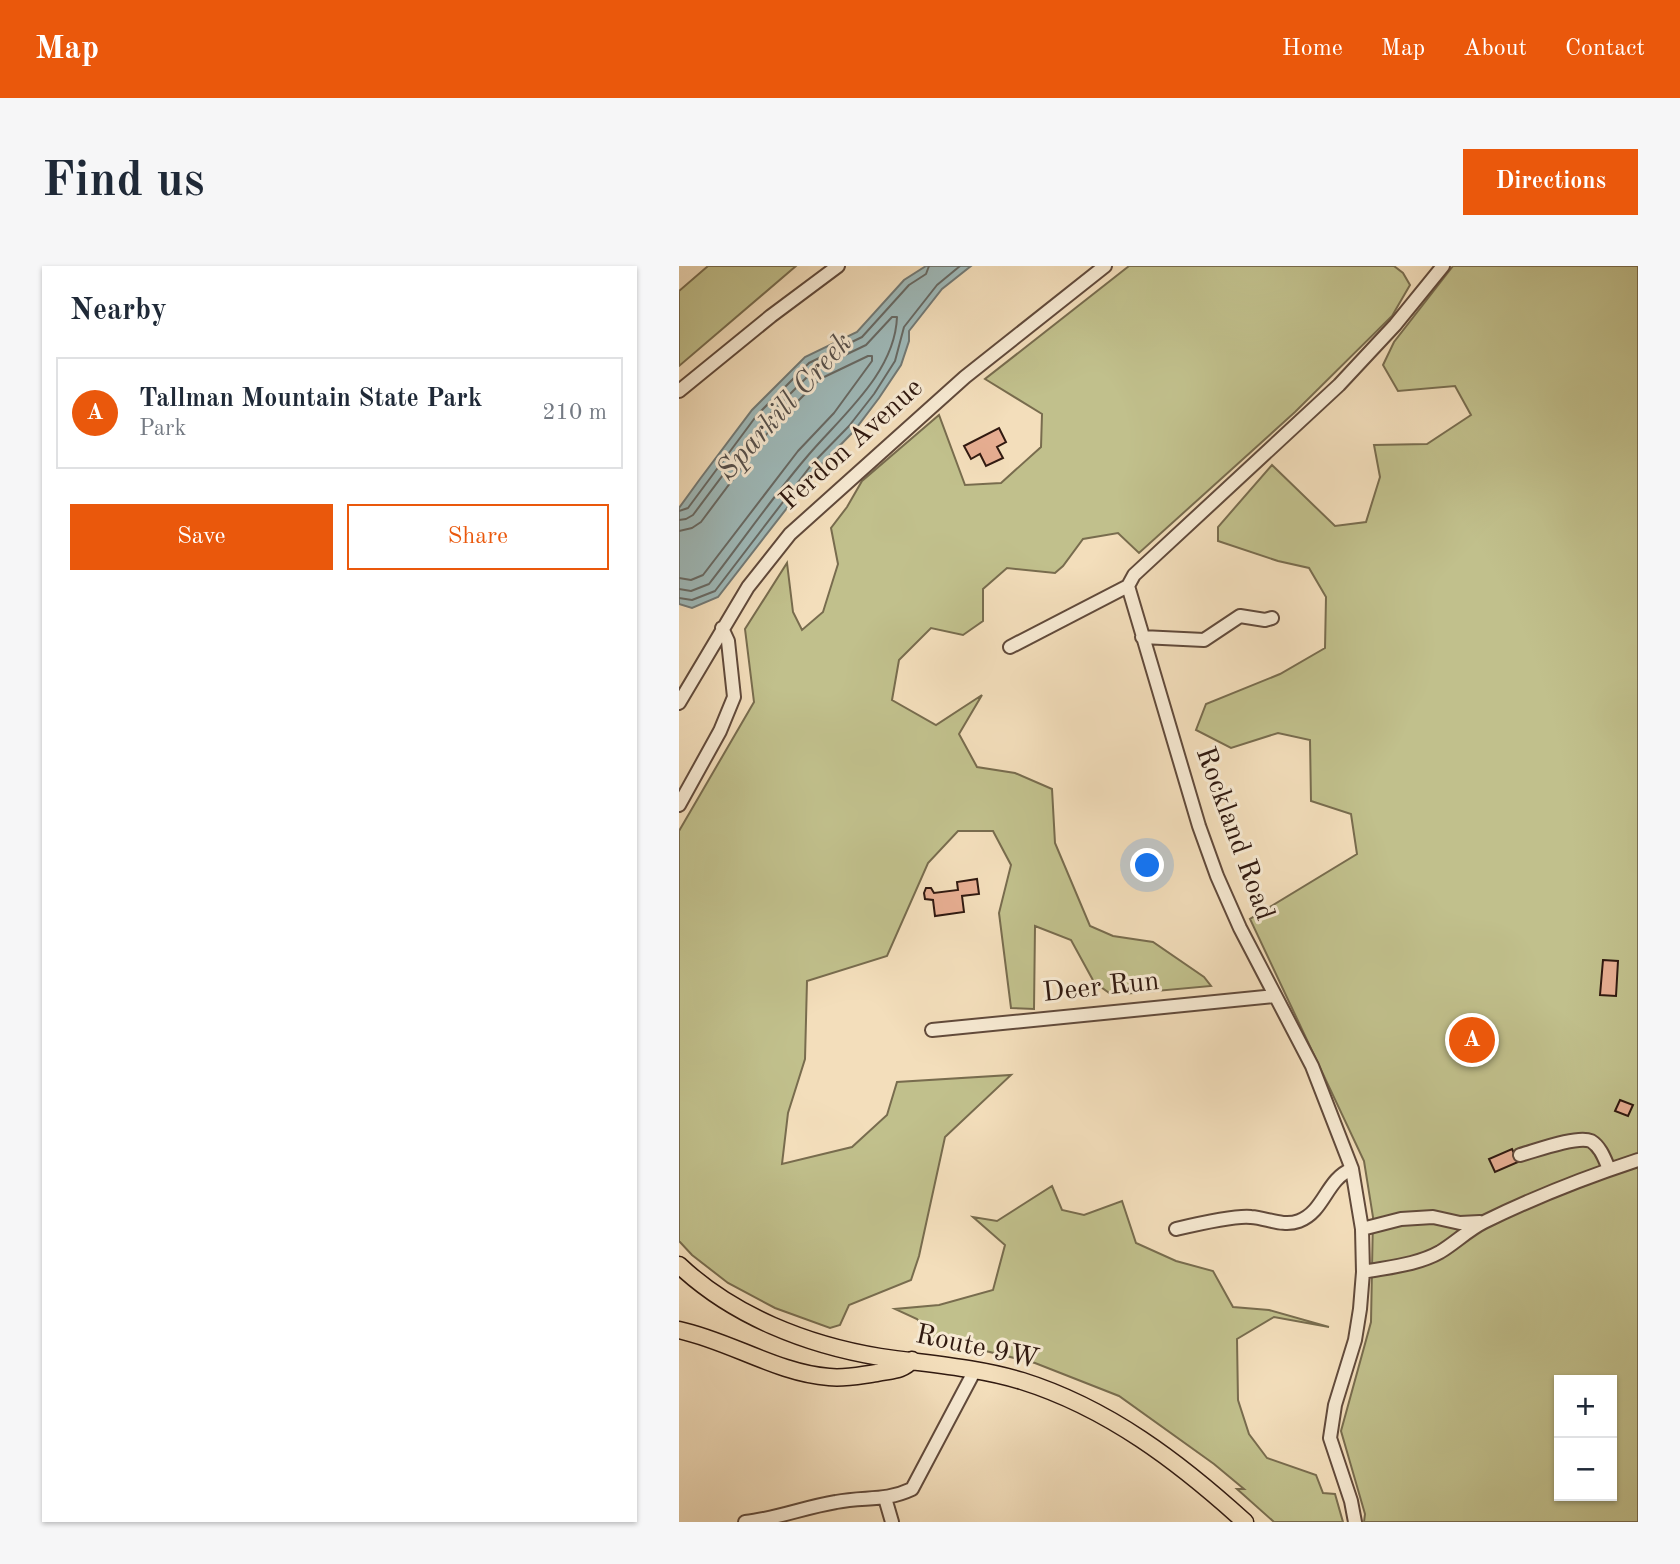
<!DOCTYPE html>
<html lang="en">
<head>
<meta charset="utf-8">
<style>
	:root { --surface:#fff; --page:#f6f6f7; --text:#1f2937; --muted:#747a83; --line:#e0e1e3; --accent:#ea580c }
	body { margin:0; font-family:"Old Standard TT",serif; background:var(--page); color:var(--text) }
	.controls { position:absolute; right:21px; bottom:21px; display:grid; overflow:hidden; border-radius:0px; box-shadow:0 2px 5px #0004 }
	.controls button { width:63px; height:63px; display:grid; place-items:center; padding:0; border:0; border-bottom:2px solid var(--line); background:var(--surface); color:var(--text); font:35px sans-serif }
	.you { position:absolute; left:469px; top:600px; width:24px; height:24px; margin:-18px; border:5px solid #fff; border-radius:50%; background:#1a73e8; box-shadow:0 0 0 10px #1a73e833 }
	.badge { display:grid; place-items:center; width:46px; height:46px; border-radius:50%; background:var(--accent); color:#fff; font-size:23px; font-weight:700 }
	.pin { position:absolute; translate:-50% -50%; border:4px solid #fff; box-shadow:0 2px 7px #0006 }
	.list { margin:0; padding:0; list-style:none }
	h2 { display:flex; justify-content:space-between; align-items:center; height:91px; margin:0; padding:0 28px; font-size:30px }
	h2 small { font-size:23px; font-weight:400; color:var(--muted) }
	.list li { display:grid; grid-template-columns:46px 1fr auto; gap:21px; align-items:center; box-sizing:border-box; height:112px; margin:0 14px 14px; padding:0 14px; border:2px solid var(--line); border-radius:0px }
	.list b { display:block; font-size:26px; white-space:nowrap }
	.list p { margin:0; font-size:23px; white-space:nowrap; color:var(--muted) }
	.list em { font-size:23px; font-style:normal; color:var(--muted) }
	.actions { display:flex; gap:14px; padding:21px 28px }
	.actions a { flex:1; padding:16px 0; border:2px solid var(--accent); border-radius:0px; text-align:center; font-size:24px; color:var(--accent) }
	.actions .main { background:var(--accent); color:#fff }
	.map { position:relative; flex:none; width:959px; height:1256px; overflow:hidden; border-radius:0px }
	header { display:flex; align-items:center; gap:42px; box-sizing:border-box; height:98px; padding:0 35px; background:var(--accent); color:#fff }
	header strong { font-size:33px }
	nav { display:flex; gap:38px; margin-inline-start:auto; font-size:24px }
	.intro { display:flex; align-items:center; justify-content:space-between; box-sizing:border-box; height:168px; padding:0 42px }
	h1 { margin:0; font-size:49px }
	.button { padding:18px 32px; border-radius:0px; background:var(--accent); color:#fff; font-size:24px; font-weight:700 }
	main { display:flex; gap:42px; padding:0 42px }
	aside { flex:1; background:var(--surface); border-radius:0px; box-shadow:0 2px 5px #0004 }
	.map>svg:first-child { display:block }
</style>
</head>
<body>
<header>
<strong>Map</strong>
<nav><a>Home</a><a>Map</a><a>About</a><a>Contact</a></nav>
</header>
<div class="intro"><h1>Find us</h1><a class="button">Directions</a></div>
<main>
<aside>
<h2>Nearby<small></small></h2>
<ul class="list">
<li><span class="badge">A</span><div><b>Tallman Mountain State Park</b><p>Park</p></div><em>210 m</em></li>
</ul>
<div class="actions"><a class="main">Save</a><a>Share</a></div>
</aside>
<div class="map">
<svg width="959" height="1256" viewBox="0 0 959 1256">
	<rect width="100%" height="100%" fill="#f3debb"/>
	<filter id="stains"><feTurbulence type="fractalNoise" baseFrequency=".00286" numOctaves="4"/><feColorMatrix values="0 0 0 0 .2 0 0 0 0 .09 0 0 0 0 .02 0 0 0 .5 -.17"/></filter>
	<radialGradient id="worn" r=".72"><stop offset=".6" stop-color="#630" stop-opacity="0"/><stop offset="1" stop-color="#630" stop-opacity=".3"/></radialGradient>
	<!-- green -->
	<path fill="#c1c08c" stroke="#786c4e" stroke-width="2" fill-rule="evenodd" d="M 29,0 L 117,0 L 0,100 L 0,25 Z
		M 450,0 L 715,0 L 724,7 L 731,19 L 713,50 L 616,146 L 460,287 L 439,267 L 404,273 L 384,300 L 376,307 L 328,302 L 304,323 L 304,355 L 284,369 L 252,362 L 220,394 L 213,434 L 257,459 L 303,429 L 280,468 L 298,501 L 336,507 L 373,523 L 376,577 L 411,660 L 434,670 L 474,676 L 525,711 L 532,720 L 433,729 L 415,716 L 392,674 L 356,660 L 355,743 L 332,742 L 320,647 L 332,599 L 314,565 L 279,565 L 249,597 L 208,690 L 128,715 L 126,793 L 109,847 L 103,898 L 173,881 L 208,849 L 218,816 L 332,809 L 266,871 L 240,990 L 232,1014 L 170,1039 L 161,1059 L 151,1062 L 96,1042 L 49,1017 L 13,989 L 0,975 L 0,565 L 75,436 L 66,363 L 108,297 L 114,346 L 123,364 L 144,346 L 159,298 L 152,262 L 168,241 L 183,215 L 260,149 L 286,219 L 322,217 L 362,181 L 363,148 L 306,113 Z
		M 774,0 L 959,0 L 959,1256 L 685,1256 L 686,1248 L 662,1165 L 692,1056 L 694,951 L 685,895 L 571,653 L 678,588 L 672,548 L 632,535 L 631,474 L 599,467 L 552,482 L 517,464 L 527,438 L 601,408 L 646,382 L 647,331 L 630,302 L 599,295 L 539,275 L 539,261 L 593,199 L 656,260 L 687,256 L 701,211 L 695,179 L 748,178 L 792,149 L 776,120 L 719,125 L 704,99 L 715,76 ZM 880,1114 L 933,1114 L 933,1230 L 880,1230 Z
		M 373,920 L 383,944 L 405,949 L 443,935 L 457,977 L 497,995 L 534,1005 L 554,1041 L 590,1044 L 650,1061 L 595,1051 L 558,1073 L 559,1134 L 570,1168 L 588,1192 L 637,1209 L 644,1227 L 656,1228 L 664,1256 L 595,1256 L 558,1223 L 565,1223 L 535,1198 L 440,1130 L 356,1097 L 253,1072 L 238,1053 L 216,1043 L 260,1039 L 314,1024 L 326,979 L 294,951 L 318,955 Z"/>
	<!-- water -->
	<path fill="#9fbaba" stroke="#737a76" stroke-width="2" d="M 247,0 L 292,0 L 263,23 L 230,65 L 230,75 L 222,99 L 200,132 L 175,165 L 139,202 L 39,331 L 13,342 L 0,338 L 0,242 L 21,213 L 73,144 L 126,91 L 178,66 L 225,14 Z"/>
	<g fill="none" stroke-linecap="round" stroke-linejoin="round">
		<!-- shore -->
		<path stroke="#686a65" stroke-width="2" d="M 0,245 L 9,242 L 78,149 L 130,97 L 183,71 L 230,19 L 247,8 L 250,0
			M 0,254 L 7,253 L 14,249 L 85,154 L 135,104 L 187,79 L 213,51 L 218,51 C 216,108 160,152 126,193 C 92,233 62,277 30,318 L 12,325 L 0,323
			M 0,265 L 13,262 L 22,256 L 93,161 L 141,113 L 189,90 L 193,90 L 193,95 L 155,147 L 119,185 L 24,309 L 12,314 L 0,312
			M 0,332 L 13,334 L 36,325 L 133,198 L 170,160 L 195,128 L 216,95 L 225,61 L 258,19 L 281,0"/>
	</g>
	<!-- building -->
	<path fill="#e7ae92" stroke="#301910" stroke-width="2" d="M 320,162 L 327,176 L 318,181 L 324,192 L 307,200 L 301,188 L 292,193 L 285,180 Z
		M 298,613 L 300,628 L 283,630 L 285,646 L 256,650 L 254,634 L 246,633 L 245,627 L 247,622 L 252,622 L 255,627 L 279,624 L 278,616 Z
		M 924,694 L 939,695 L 937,730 L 921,729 Z
		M 941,834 L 954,839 L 949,850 L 936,845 Z
		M 833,883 L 839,896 L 816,906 L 810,893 Z"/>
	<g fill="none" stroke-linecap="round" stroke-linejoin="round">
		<defs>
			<path id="minor" d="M 0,125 L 92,50 L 159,0
				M 463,371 L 525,374 L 561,350 L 586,354 L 593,352
				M 331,381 L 449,320
				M 0,437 L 69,321 L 111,268 L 286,111 L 426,0
				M 0,539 L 41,465 L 55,431 L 49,375 L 43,362
				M 253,764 L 596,730
				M 841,889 C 856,885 898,869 912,875 C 922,881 926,894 930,903
				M 497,963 C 514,959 556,949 572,951 C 588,952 604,961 620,955 C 646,945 647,913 673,903
				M 683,963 L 722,953 L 754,951 L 781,957 L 801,956
				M 684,1006 C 709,1001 738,999 761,986 C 776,977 789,964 805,956 C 854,932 907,911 959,894
				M 206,1232 L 213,1256
				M 66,1256 C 97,1253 126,1241 157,1236 C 186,1230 205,1236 233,1223 L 296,1104
				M 676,1256 L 672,1235 L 651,1172 L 656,1139 L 676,1074 L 681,1043 L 684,1006 L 683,963 L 673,903 L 633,800 L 561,662 L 538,610 L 520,560 L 449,320 L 455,309 L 660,119 L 716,59 L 764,0"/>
			<path id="major" d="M 0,999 C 54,1050 128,1079 201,1091 C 248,1098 297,1101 343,1115 C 429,1142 500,1196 566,1256
				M 0,1064 C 51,1075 98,1107 150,1111 C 166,1113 182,1109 198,1107 C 211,1104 224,1105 233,1094"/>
		</defs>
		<!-- minor casing -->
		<use href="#minor" stroke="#614a3b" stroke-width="16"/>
		<!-- major casing -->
		<use href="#major" stroke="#301910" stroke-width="19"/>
		<!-- minor -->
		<use href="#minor" stroke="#f7ead3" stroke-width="12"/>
		<!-- major -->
		<use href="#major" stroke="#f3debb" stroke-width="16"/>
	</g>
	<g text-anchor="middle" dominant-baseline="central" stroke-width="6" stroke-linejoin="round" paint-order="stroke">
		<!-- street labels -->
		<g font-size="28" fill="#301910" stroke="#f7ead3">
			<text transform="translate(173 179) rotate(-42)">Ferdon Avenue</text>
			<text transform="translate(555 568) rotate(70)">Rockland Road</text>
			<text transform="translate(422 722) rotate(-6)">Deer Run</text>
			<text transform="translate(298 1082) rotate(12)">Route 9W</text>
		</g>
		<!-- water labels -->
		<g font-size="30" font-style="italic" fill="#57514c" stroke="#f7ead3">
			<text transform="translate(106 141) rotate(-48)">Sparkill Creek</text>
		</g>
	</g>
	<rect width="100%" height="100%" filter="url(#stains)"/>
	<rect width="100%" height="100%" fill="url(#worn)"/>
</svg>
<div class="controls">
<button>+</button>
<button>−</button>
</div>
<div class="you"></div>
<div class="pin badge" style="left:793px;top:774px">A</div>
</div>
</main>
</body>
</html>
